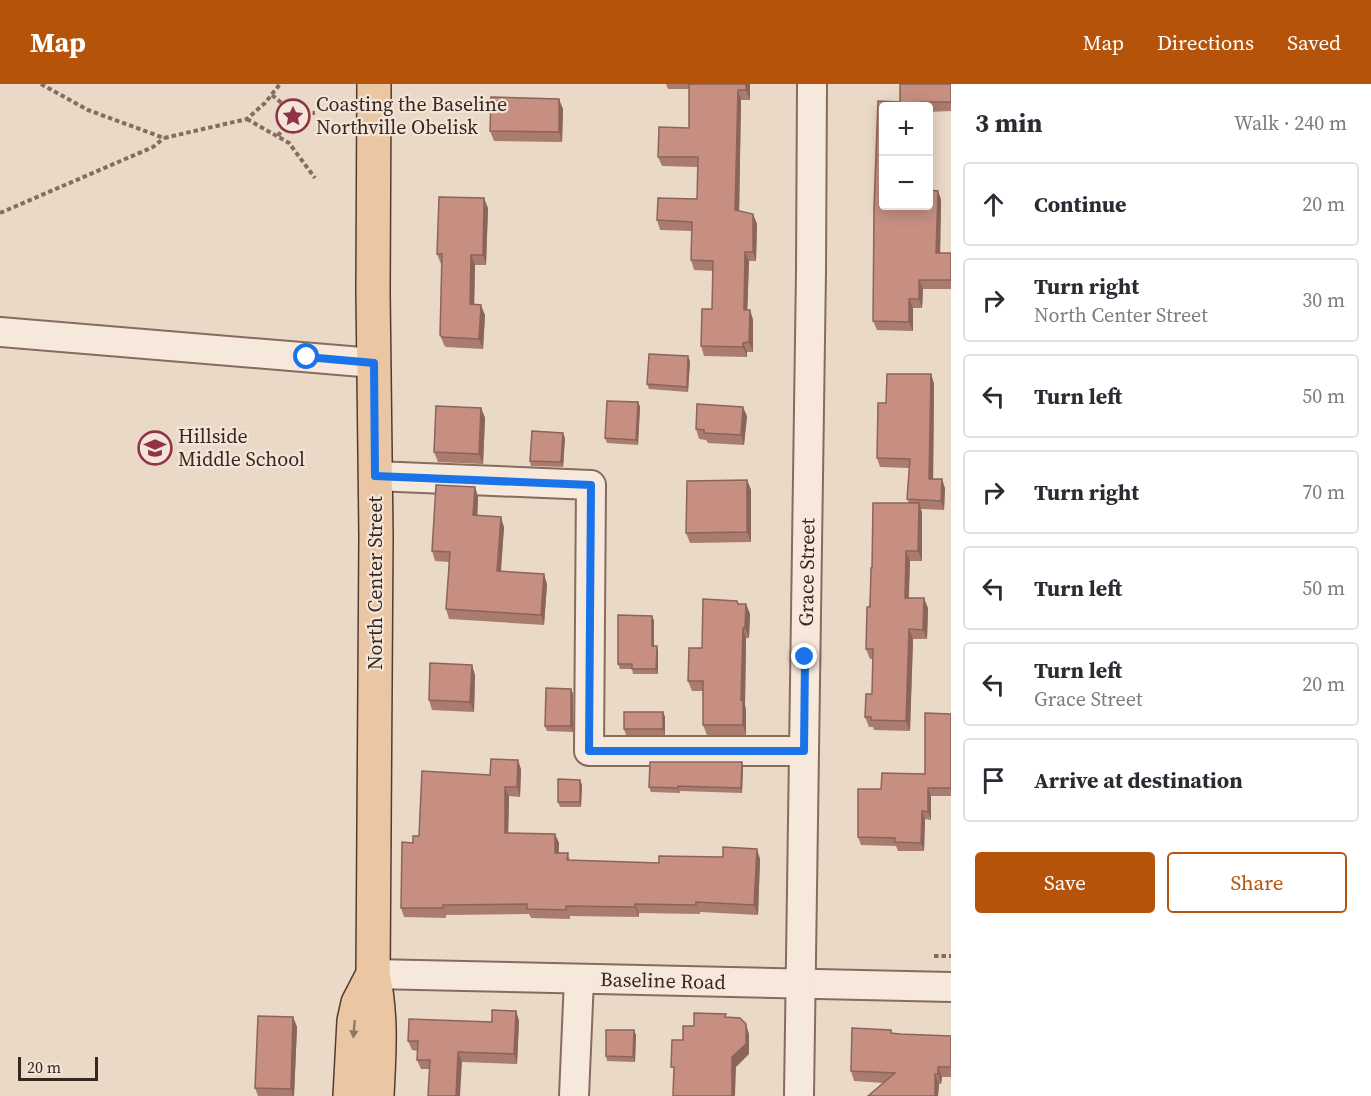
<!DOCTYPE html>
<html lang="en">
<head>
<meta charset="utf-8">
<style>
	:root { --surface:#fff; --page:#f7f7f7; --text:#2b2b33; --muted:#7c7c81; --line:#e1e1e2; --accent:#b45309 }
	body { margin:0; font-family:"Source Serif 4",serif; background:var(--page); color:var(--text) }
	.controls { position:absolute; right:18px; top:18px; display:grid; overflow:hidden; border-radius:6px; box-shadow:0 3px 15px #0003 }
	.controls button { width:54px; height:54px; display:grid; place-items:center; padding:0; border:0; border-bottom:2px solid var(--line); background:var(--surface); color:var(--text); font:30px sans-serif }
	.scale { position:absolute; left:18px; bottom:15px; width:80px; box-sizing:border-box; padding-left:6px; border:3px solid #372721; border-top:0; font-size:16px; line-height:21px; white-space:nowrap; color:#372721; -webkit-text-stroke:4px #f3e5d7; paint-order:stroke }
	.stop { position:absolute; width:18px; height:18px; margin:-14px; border:4px solid #1a73e8; border-radius:50%; background:#fff }
	.stop.end { background:#1a73e8; border-color:#fff; box-shadow:0 2px 6px #0008 }
	.list { margin:0; padding:0; list-style:none }
	h2 { display:flex; justify-content:space-between; align-items:center; height:78px; margin:0; padding:0 24px; font-size:26px }
	h2 small { font-size:20px; font-weight:400; color:var(--muted) }
	.list li { display:grid; grid-template-columns:39px 1fr auto; gap:18px; align-items:center; box-sizing:border-box; height:84px; margin:0 12px 12px; padding:0 12px; border:2px solid var(--line); border-radius:6px }
	.list b { display:block; font-size:22px; white-space:nowrap }
	.list p { margin:0; font-size:20px; white-space:nowrap; color:var(--muted) }
	.list em { font-size:20px; font-style:normal; color:var(--muted) }
	.actions { display:flex; gap:12px; padding:18px 24px }
	.actions a { flex:1; padding:14px 0; border:2px solid var(--accent); border-radius:6px; text-align:center; font-size:21px; color:var(--accent) }
	.actions .main { background:var(--accent); color:#fff }
	.icon { flex:none; width:33px; height:33px; fill:none; stroke:currentColor; stroke-width:2; stroke-linecap:round; stroke-linejoin:round }
	.map { position:relative; flex:none; width:951px; height:1012px; overflow:hidden }
	header { display:flex; align-items:center; gap:36px; box-sizing:border-box; height:84px; padding:0 30px; background:var(--accent); color:#fff }
	header strong { font-size:28px }
	nav { display:flex; gap:33px; margin-inline-start:auto; font-size:21px }
	main { display:flex }
	aside { flex:1; background:var(--surface) }
	.map>svg:first-child { display:block }
</style>
</head>
<body>
<header>
<strong>Map</strong>
<nav><a>Map</a><a>Directions</a><a>Saved</a></nav>
</header>
<main>
<div class="map">
<svg width="951" height="1012" viewBox="0 0 951 1012">
	<rect width="100%" height="100%" fill="#ebd9c8"/>
	<g fill="none" stroke-linecap="round" stroke-linejoin="round">
		<defs>
			<g id="minor">
				<path d="M 0,248 L 374,279"/>
				<path d="M 375,392 L 591,401 L 589,667 L 804,667"/>
				<path id="s1" d="M 373,890 L 951,903"/>
				<path d="M 574,1012 L 579,895"/>
				<path id="s2" d="M 799,1012 L 811,187 L 812,0"/>
			</g>
			<path id="major" d="M 374,0 L 373,208 L 376,452 L 373,890 C 382,934 379,968 377,1012
				M 350,1012 L 354,937 L 358,919 L 373,890"/>
		</defs>
		<!-- minor casing -->
		<use href="#minor" stroke="#866b5e" stroke-width="32"/>
		<!-- major casing -->
		<use href="#major" stroke="#543b32" stroke-width="36"/>
		<!-- path -->
		<path stroke="#866b5e" stroke-width="4" stroke-dasharray="4.5 3" stroke-linecap="butt" d="M 41,0 L 88,26 L 164,54 L 247,35 L 265,19 L 280,0
			M 272,11 L 284,21
			M281 29a12 12 0 1 1 24 0a12 12 0 1 1-24 0Z
			M 305,29 L 315,29
			M 247,35 L 289,59 L 315,94
			M 278,52 L 286,39
			M 0,129 L 153,63 L 164,54
			M 934,872 L 951,872"/>
		<!-- minor -->
		<use href="#minor" stroke="#f6e8db" stroke-width="28"/>
		<!-- major -->
		<use href="#major" stroke="#ebc6a3" stroke-width="33"/>
	</g>
	<!-- wall -->
	<path fill="#aa7b6f" d="M 666,0 L 750,0 L 750,16 L 741,16 L 739,127 L 753,130 L 757,140 L 756,177 L 749,177 L 747,226 L 750,226 L 753,236 L 753,268 L 747,268 L 747,273 L 704,272 L 701,262 L 712,225 L 713,187 L 694,186 L 691,176 L 692,147 L 660,146 L 657,136 L 697,115 L 698,83 L 662,82 L 658,73 L 689,44 L 689,5 L 668,5 Z
		M 900,0 L 951,0 L 951,27 L 928,28 L 928,22 L 884,22 L 884,122 L 928,122 L 928,106 L 938,107 L 941,116 L 940,169 L 951,169 L 951,205 L 923,205 L 922,224 L 913,224 L 913,247 L 877,246 L 873,237 L 874,124 L 878,17 L 900,18 Z
		M 563,25 L 562,58 L 494,57 L 490,47 Z
		M 488,124 L 486,181 L 475,181 L 474,220 L 485,231 L 483,265 L 446,263 L 444,261 L 440,251 L 442,180 L 441,180 L 437,170 Z
		M 690,277 L 688,308 L 649,305 L 647,300 Z
		M 931,290 L 934,300 L 933,395 L 945,404 L 944,426 L 921,425 L 922,429 L 922,477 L 910,477 L 909,514 L 928,524 L 927,555 L 913,555 L 910,647 L 874,646 L 873,643 L 869,643 L 865,633 L 872,610 L 873,575 L 870,575 L 866,565 L 872,484 L 909,419 L 907,415 L 909,384 L 880,383 L 877,374 L 886,319 Z
		M 638,318 L 640,323 L 638,361 L 607,359 L 605,354 Z
		M 481,324 L 485,334 L 483,380 L 438,378 L 434,368 Z
		M 747,332 L 744,361 L 708,359 L 706,356 L 699,355 L 696,345 Z
		M 565,354 L 563,383 L 531,382 L 530,377 Z
		M 747,396 L 751,406 L 751,458 L 690,459 L 686,449 Z
		M 475,403 L 478,413 L 477,432 L 504,443 L 501,487 L 547,500 L 544,541 L 449,535 L 446,525 L 449,478 L 435,477 L 432,467 Z
		M 737,517 L 739,520 L 746,520 L 750,530 L 749,554 L 746,554 L 745,621 L 746,626 L 746,651 L 707,651 L 703,641 L 703,607 L 692,607 L 688,597 L 702,564 Z
		M 652,532 L 654,537 L 654,562 L 658,567 L 658,590 L 633,590 L 632,585 L 620,585 L 618,580 Z
		M 475,591 L 474,628 L 432,626 L 429,616 Z
		M 571,605 L 573,610 L 573,648 L 547,647 L 545,642 Z
		M 663,628 L 665,633 L 665,651 L 626,651 L 624,645 Z
		M 951,630 L 951,712 L 931,712 L 931,736 L 925,735 L 924,767 L 898,767 L 896,762 L 861,761 L 858,753 L 881,705 L 925,690 Z
		M 743,684 L 742,709 L 680,707 L 680,709 L 651,708 L 649,703 Z
		M 521,685 L 520,713 L 509,712 L 508,749 L 555,750 L 559,759 L 559,769 L 568,769 L 570,777 L 659,779 L 760,775 L 758,831 L 700,828 L 700,830 L 639,829 L 639,833 L 570,832 L 570,835 L 531,834 L 529,830 L 446,831 L 446,834 L 404,833 L 401,824 L 413,759 L 419,752 L 490,691 Z
		M 580,696 L 582,701 L 581,723 L 560,723 L 558,718 Z
		M 516,927 L 519,937 L 517,980 L 462,978 L 429,985 L 421,985 L 417,976 L 418,967 L 412,966 L 408,957 L 492,938 Z
		M 293,933 L 297,943 L 294,1012 L 258,1012 L 255,1004 Z
		M 892,949 L 900,950 L 951,952 L 951,993 L 942,993 L 941,1000 L 939,1000 L 938,1012 L 868,1012 L 884,999 L 854,997 L 851,987 Z
		M 636,951 L 635,978 L 607,977 L 606,972 Z"/>
	<!-- shaded-wall -->
	<path fill="#8b645a" d="M 746,0 L 750,0 L 750,16 L 746,6 Z
		M 738,6 L 741,16 L 739,136 L 735,126 Z
		M 559,15 L 563,25 L 562,58 L 559,48 Z
		M 938,107 L 941,116 L 940,178 L 936,169 Z
		M 484,114 L 488,124 L 486,181 L 483,171 Z
		M 753,130 L 757,140 L 756,177 L 753,168 Z
		M 745,168 L 749,177 L 747,236 L 744,226 Z
		M 471,171 L 475,181 L 474,230 L 470,220 Z
		M 919,196 L 923,205 L 922,224 L 919,215 Z
		M 909,215 L 913,224 L 913,247 L 909,238 Z
		M 481,221 L 485,231 L 483,265 L 479,255 Z
		M 750,226 L 753,236 L 753,268 L 749,258 Z
		M 743,259 L 747,268 L 747,273 L 743,263 Z
		M 688,272 L 690,277 L 688,308 L 687,303 Z
		M 931,290 L 934,300 L 933,404 L 929,395 Z
		M 638,318 L 640,323 L 638,361 L 636,356 Z
		M 743,323 L 747,332 L 744,361 L 741,351 Z
		M 481,324 L 485,334 L 483,380 L 479,370 Z
		M 563,349 L 565,354 L 563,383 L 561,378 Z
		M 942,395 L 945,404 L 944,426 L 941,417 Z
		M 747,396 L 751,406 L 751,458 L 747,448 Z
		M 475,403 L 478,413 L 477,441 L 473,431 Z
		M 919,419 L 922,429 L 922,477 L 918,467 Z
		M 501,433 L 504,443 L 500,497 L 497,487 Z
		M 906,467 L 910,477 L 908,524 L 905,514 Z
		M 544,490 L 547,500 L 544,541 L 541,531 Z
		M 924,514 L 928,524 L 927,555 L 923,546 Z
		M 746,520 L 750,530 L 749,554 L 745,544 Z
		M 652,532 L 654,537 L 654,567 L 652,562 Z
		M 743,544 L 746,554 L 745,621 L 746,626 L 746,651 L 743,641 L 741,616 Z
		M 909,545 L 913,555 L 910,647 L 906,637 Z
		M 657,562 L 658,567 L 658,590 L 656,585 Z
		M 472,581 L 475,591 L 474,628 L 470,618 Z
		M 571,605 L 573,610 L 573,648 L 571,642 Z
		M 663,628 L 665,633 L 665,651 L 663,645 Z
		M 518,676 L 521,685 L 520,713 L 517,703 Z
		M 742,678 L 743,684 L 742,709 L 741,704 Z
		M 580,696 L 582,701 L 581,723 L 580,718 Z
		M 505,703 L 509,712 L 508,758 L 505,749 Z
		M 928,704 L 931,712 L 931,736 L 928,728 Z
		M 922,727 L 925,735 L 924,767 L 921,759 Z
		M 555,750 L 559,759 L 558,778 L 555,769 Z
		M 757,765 L 760,775 L 758,831 L 754,821 Z
		M 635,820 L 639,829 L 639,833 L 635,823 Z
		M 516,927 L 519,937 L 517,980 L 514,970 Z
		M 293,933 L 297,943 L 294,1012 L 293,1012 L 291,1005 Z
		M 746,940 L 749,950 L 749,970 L 736,983 L 735,1012 L 732,1012 L 732,973 Z
		M 634,946 L 636,951 L 635,978 L 633,973 Z
		M 458,968 L 462,978 L 460,1012 L 456,1012 Z
		M 938,983 L 942,993 L 941,1000 L 938,990 Z
		M 935,990 L 939,1000 L 938,1012 L 935,1012 Z"/>
	<!-- building -->
	<path fill="#c68f81" stroke="#8b645a" stroke-width="1.5" d="M 689,0 L 746,0 L 746,6 L 738,6 L 735,126 L 753,130 L 753,168 L 745,168 L 744,226 L 750,226 L 749,258 L 743,259 L 743,263 L 701,262 L 702,225 L 712,225 L 713,177 L 691,176 L 692,138 L 657,136 L 658,114 L 697,115 L 698,73 L 658,73 L 659,43 L 689,44 Z
		M 900,0 L 951,0 L 951,18 L 920,18 L 920,22 L 884,22 L 884,122 L 928,122 L 928,106 L 938,107 L 936,169 L 951,169 L 951,196 L 919,196 L 919,215 L 909,215 L 909,238 L 873,237 L 874,124 L 878,17 L 900,18 Z
		M 491,13 L 559,15 L 559,48 L 490,47 Z
		M 439,113 L 484,114 L 483,171 L 471,171 L 470,220 L 481,221 L 479,255 L 442,253 L 440,251 L 442,170 L 437,170 Z
		M 649,270 L 688,272 L 687,303 L 647,300 Z
		M 887,290 L 931,290 L 929,395 L 942,395 L 941,417 L 907,415 L 910,375 L 877,374 L 878,319 L 886,319 Z
		M 607,317 L 638,318 L 636,356 L 605,354 Z
		M 697,320 L 743,323 L 741,351 L 704,349 L 704,346 L 696,345 Z
		M 436,322 L 481,324 L 479,370 L 434,368 Z
		M 532,347 L 563,349 L 561,378 L 530,377 Z
		M 747,396 L 747,448 L 686,449 L 687,397 Z
		M 436,401 L 475,403 L 473,431 L 501,433 L 497,487 L 544,490 L 541,531 L 446,525 L 450,468 L 432,467 Z
		M 873,419 L 919,419 L 918,467 L 906,467 L 905,514 L 924,514 L 923,546 L 909,545 L 906,637 L 871,636 L 871,633 L 865,633 L 866,610 L 872,610 L 873,565 L 866,565 L 867,523 L 870,523 L 871,484 L 872,484 Z
		M 703,515 L 737,517 L 738,520 L 746,520 L 745,544 L 743,544 L 741,616 L 743,616 L 743,641 L 703,641 L 703,597 L 688,597 L 689,564 L 702,564 Z
		M 618,531 L 652,532 L 652,562 L 657,562 L 656,585 L 632,585 L 632,580 L 618,580 Z
		M 430,579 L 472,581 L 470,618 L 429,616 Z
		M 546,604 L 571,605 L 571,642 L 545,642 Z
		M 624,628 L 663,628 L 663,645 L 624,645 Z
		M 925,629 L 951,630 L 951,704 L 928,704 L 928,728 L 922,727 L 921,759 L 895,758 L 895,754 L 858,753 L 858,705 L 881,705 L 882,689 L 925,690 Z
		M 491,675 L 518,676 L 517,703 L 505,703 L 505,749 L 555,750 L 555,769 L 568,769 L 567,776 L 659,779 L 659,772 L 723,773 L 723,763 L 757,765 L 754,821 L 696,818 L 696,821 L 635,820 L 635,823 L 566,822 L 566,826 L 527,825 L 527,820 L 443,821 L 443,824 L 401,824 L 402,758 L 413,759 L 413,752 L 419,752 L 422,687 L 490,691 Z
		M 650,678 L 742,678 L 741,704 L 678,702 L 678,704 L 649,703 Z
		M 558,695 L 580,696 L 580,718 L 558,718 Z
		M 492,926 L 516,927 L 514,970 L 458,968 L 456,1012 L 428,1012 L 430,976 L 417,976 L 418,957 L 408,957 L 409,935 L 492,938 Z
		M 694,929 L 726,930 L 725,933 L 740,934 L 746,940 L 746,960 L 732,973 L 732,1012 L 673,1012 L 674,983 L 671,983 L 672,956 L 683,956 L 683,942 L 694,942 Z
		M 258,932 L 293,933 L 291,1005 L 255,1004 Z
		M 852,944 L 891,946 L 891,949 L 900,950 L 951,952 L 951,983 L 938,983 L 938,990 L 935,990 L 935,1012 L 868,1012 L 895,989 L 851,987 Z
		M 606,946 L 634,946 L 633,973 L 606,972 Z"/>
	<!-- one-way arrows -->
	<defs><path id="oneway-solid" d="M-6-.8H1V-3.2L6.5 0L1 3.2V.8H-6Z" transform="scale(1.5)"/></defs>
	<use fill="#917662" href="#oneway-solid" transform="translate(354 945) rotate(95)"/>
	<g fill="none" stroke-linecap="round" stroke-linejoin="round">
		<!-- route -->
		<path stroke="#1a73e8" stroke-width="8" d="M 307,273 L 374,279 L 375,392 L 591,401 L 589,667 L 804,667 L 805,573"/>
	</g>
	<!-- icons -->
	<defs>
		<symbol id="sight-ring" viewBox="-11 -11 22 22"><circle r="9.5" fill="#f3e5d7" stroke="#903347" stroke-width="1.5"/><path d="M0-6L1.8-2.2L6-1.7L2.9 1.2L3.7 5.4L0 3.3L-3.7 5.4L-2.9 1.2L-6-1.7L-1.8-2.2Z" fill="#903347"/></symbol>
		<symbol id="school-ring" viewBox="-11 -11 22 22"><circle r="9.5" fill="#f3e5d7" stroke="#903347" stroke-width="1.5"/><path d="M0-5L7-2L0 1L-7-2ZM-4 1L0 2.5L4 1V4Q0 6-4 4Z" fill="#903347"/></symbol>
	</defs>
	<g fill-rule="evenodd">
		<use href="#sight-ring" x="274" y="13" width="38" height="38"/>
		<use href="#school-ring" x="136" y="345" width="38" height="38"/>
	</g>
	<g text-anchor="middle" dominant-baseline="central" stroke-width="4.5" stroke-linejoin="round" paint-order="stroke">
		<!-- poi labels -->
		<g font-size="20" fill="#372721" stroke="#f3e5d7" text-anchor="start">
			<text x="316" y="20">Coasting the Baseline<tspan x="316" dy="23">Northville Obelisk</tspan></text>
			<text x="178" y="352">Hillside<tspan x="178" dy="23">Middle School</tspan></text>
		</g>
		<!-- street labels -->
		<g font-size="20" fill="#372721" stroke="#f3e5d7">
			<text stroke="none"><textPath href="#s2" startOffset="524">Grace Street</textPath></text>
			<text transform="translate(375 499) rotate(-90)">North Center Street</text>
			<text stroke="none"><textPath href="#s1" startOffset="290">Baseline Road</textPath></text>
		</g>
	</g>
</svg>
<div class="controls">
<button>+</button>
<button>−</button>
</div>
<div class="scale">20 m</div>
<div class="stop" style="left:307px;top:273px"></div>
<div class="stop end" style="left:805px;top:573px"></div>
</div>
<aside>
<h2>3 min<small>Walk · 240 m</small></h2>
<ul class="list">
<li><svg class="icon" aria-label="ahead" viewBox="0 0 24 24"><path d="M12 20V5M6 11l6-6 6 6"/></svg><div><b>Continue</b></div><em>20 m</em></li>
<li><svg class="icon" aria-label="right" viewBox="0 0 24 24"><path d="M7 20v-9h11M14 6l5 5-5 5"/></svg><div><b>Turn right</b><p>North Center Street</p></div><em>30 m</em></li>
<li><svg class="icon" aria-label="left" viewBox="0 0 24 24"><path d="M17 20v-9H6M10 6l-5 5 5 5"/></svg><div><b>Turn left</b></div><em>50 m</em></li>
<li><svg class="icon" aria-label="right" viewBox="0 0 24 24"><path d="M7 20v-9h11M14 6l5 5-5 5"/></svg><div><b>Turn right</b></div><em>70 m</em></li>
<li><svg class="icon" aria-label="left" viewBox="0 0 24 24"><path d="M17 20v-9H6M10 6l-5 5 5 5"/></svg><div><b>Turn left</b></div><em>50 m</em></li>
<li><svg class="icon" aria-label="left" viewBox="0 0 24 24"><path d="M17 20v-9H6M10 6l-5 5 5 5"/></svg><div><b>Turn left</b><p>Grace Street</p></div><em>20 m</em></li>
<li><svg class="icon" aria-label="arrive" viewBox="0 0 24 24"><path d="M6 21V4h12l-3 4 3 4H6"/></svg><div><b>Arrive at destination</b></div></li>
</ul>
<div class="actions"><a class="main">Save</a><a>Share</a></div>
</aside>
</main>
</body>
</html>
